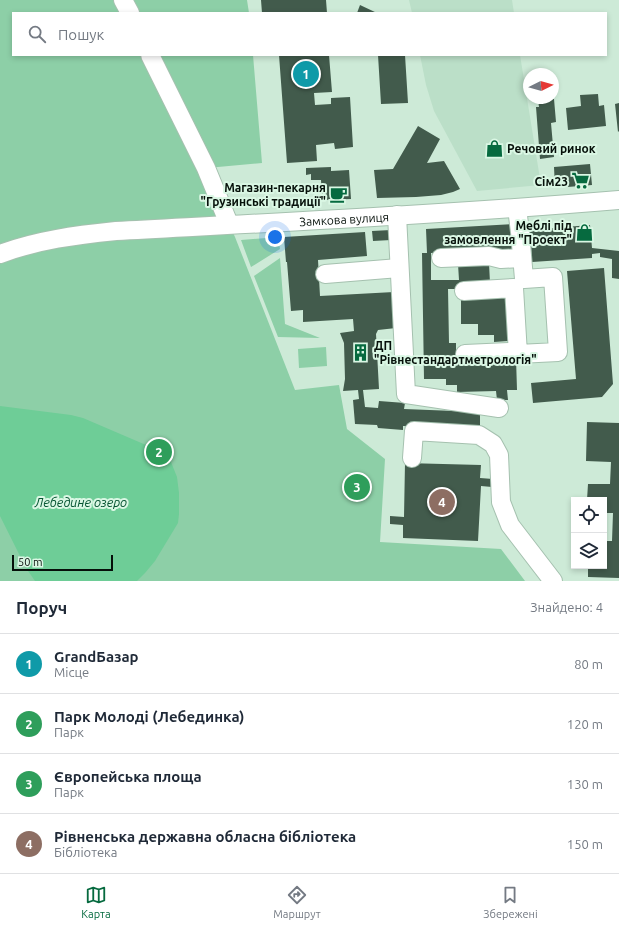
<!DOCTYPE html>
<html lang="uk">
<head>
<meta charset="utf-8">
<style>
	:root { --surface:#fff; --page:#f2f2f3; --text:#1f2937; --muted:#747a83; --line:#e0e1e3; --accent:#066a3f }
	body { margin:0; font-family:Ubuntu,sans-serif; background:var(--page); color:var(--text) }
	.controls { position:absolute; right:12px; bottom:12px; display:grid; overflow:hidden; border-radius:0px; box-shadow:0 2px 6px #0003 }
	.controls button { width:36px; height:36px; display:grid; place-items:center; padding:0; border:0; border-bottom:1px solid var(--line); background:var(--surface); color:var(--text); font:20px sans-serif }
	.compass { position:absolute; left:523px; top:68px; width:36px; height:36px; border-radius:50%; background:var(--surface); box-shadow:0 2px 6px #0003; rotate:85deg }
	.scale { position:absolute; left:12px; bottom:10px; width:101px; box-sizing:border-box; padding-left:4px; border:2px solid #06100a; border-top:0; font-size:11px; line-height:14px; white-space:nowrap; color:#06100a; -webkit-text-stroke:3px #daf7e4; paint-order:stroke }
	.you { position:absolute; left:275px; top:237px; width:14px; height:14px; margin:-10px; border:3px solid #fff; border-radius:50%; background:#1a73e8; box-shadow:0 0 0 6px #1a73e833 }
	.badge { display:grid; place-items:center; width:26px; height:26px; border-radius:50%; background:var(--accent); color:#fff; font-size:13px; font-weight:700 }
	.pin { position:absolute; translate:-50% -50%; border:2px solid #fff; box-shadow:0 1px 4px #0006 }
	.list { margin:0; padding:0; list-style:none }
	h2 { display:flex; justify-content:space-between; align-items:center; height:52px; margin:0; padding:0 16px; font-size:17px }
	h2 small { font-size:13px; font-weight:400; color:var(--muted) }
	.list li { display:grid; grid-template-columns:26px 1fr auto; gap:12px; align-items:center; box-sizing:border-box; height:60px; padding:0 16px; border-top:1px solid var(--line) }
	.list b { display:block; font-size:15px; white-space:nowrap }
	.list p { margin:0; font-size:13px; white-space:nowrap; color:var(--muted) }
	.list em { font-size:13px; font-style:normal; color:var(--muted) }
	.icon { flex:none; width:22px; height:22px; fill:none; stroke:currentColor; stroke-width:2; stroke-linecap:round; stroke-linejoin:round }
	.map { position:relative; flex:none; width:619px; height:581px; overflow:hidden }
	.search { position:absolute; background:var(--surface); box-shadow:0 2px 6px #0003; left:12px; right:12px; top:12px; height:44px; display:flex; align-items:center; gap:10px; box-sizing:border-box; padding:0 14px; border-radius:0px; color:var(--muted); font-size:15px }
	.sheet { height:292px; background:var(--surface) }
	nav { display:flex; justify-content:space-around; align-items:center; box-sizing:border-box; height:56px; border-top:1px solid var(--line); background:var(--surface); font-size:11px; color:var(--muted) }
	nav a { display:grid; justify-items:center; gap:2px }
	nav .on { color:var(--accent) }
	.map>svg:first-child { display:block }
</style>
</head>
<body>
<div class="map">
<svg width="619" height="581" viewBox="0 0 619 581">
	<rect width="100%" height="100%" fill="#cdead7"/>
	<!-- built -->
	<path fill="#bbdfc8" d="M 409,0 L 512,0 L 514,13 L 412,13 Z
		M 420,55 L 520,55 L 541,185 L 477,191 L 434,111 L 426,85 Z"/>
	<!-- green -->
	<path fill="#8dcfa7" d="M 0,0 L 247,0 L 249,13 L 13,13 L 13,55 L 253,55 L 262,163 L 207,168 L 229,224 L 235,237 L 295,390 L 339,385 L 347,429 L 385,459 L 380,542 L 501,549 L 525,581 L 0,581 Z
		M 278,237 L 280,249 L 251,267 L 241,240 Z
		M 280,258 L 285,324 L 320,338 L 278,337 L 254,276 Z
		M 326,347 L 327,366 L 299,368 L 298,349 Z"/>
	<!-- water -->
	<path fill="#6ecd97" d="M 0,406 L 71,415 L 83,418 L 153,448 L 165,455 L 171,462 L 177,477 L 179,493 L 179,514 L 178,523 L 155,561 L 145,573 L 137,581 L 35,581 L 26,568 L 0,516 Z"/>
	<!-- building -->
	<path fill="#425b4c" d="M 261,0 L 326,0 L 327,13 L 262,13 Z
		M 360,5 L 377,13 L 357,13 Z
		M 279,55 L 329,55 L 332,92 L 314,93 L 315,105 L 331,104 L 331,98 L 350,97 L 353,147 L 335,149 L 334,143 L 316,145 L 317,161 L 287,163 Z
		M 378,55 L 405,55 L 408,103 L 381,104 Z
		M 598,94 L 599,106 L 604,105 L 606,126 L 568,130 L 566,108 L 581,106 L 580,95 Z
		M 554,99 L 556,122 L 551,123 L 554,157 L 540,159 L 536,107 L 539,107 L 538,100 Z
		M 619,103 L 619,131 L 618,132 L 615,104 Z
		M 418,126 L 440,139 L 427,163 L 444,161 L 460,189 L 453,192 L 441,195 L 416,197 L 377,198 L 374,170 L 393,169 Z
		M 590,164 L 592,185 L 555,188 L 554,167 Z
		M 331,167 L 331,171 L 349,170 L 351,199 L 322,200 L 321,180 L 311,180 L 311,174 L 306,175 L 306,168 Z
		M 513,224 L 514,250 L 431,253 L 431,280 L 459,280 L 458,264 L 489,263 L 490,283 L 459,289 L 448,289 L 449,343 L 456,343 L 456,361 L 516,358 L 517,390 L 507,390 L 508,400 L 497,400 L 496,391 L 457,392 L 457,385 L 446,385 L 446,379 L 424,379 L 422,253 L 427,253 L 426,229 Z
		M 590,225 L 592,248 L 619,251 L 619,279 L 612,278 L 612,259 L 600,257 L 600,253 L 592,254 L 592,258 L 532,262 L 530,230 Z
		M 391,230 L 391,240 L 373,241 L 372,231 Z
		M 365,232 L 367,256 L 318,260 L 320,296 L 394,292 L 396,328 L 378,330 L 376,334 L 379,389 L 363,390 L 365,407 L 378,408 L 379,401 L 405,403 L 404,409 L 480,412 L 480,430 L 403,426 L 403,430 L 378,428 L 377,425 L 355,424 L 353,400 L 359,399 L 358,390 L 343,391 L 345,379 L 344,343 L 340,333 L 354,331 L 353,319 L 303,322 L 303,310 L 291,311 L 287,262 L 286,262 L 284,237 Z
		M 604,268 L 613,384 L 602,397 L 533,403 L 531,383 L 576,379 L 567,271 Z
		M 506,296 L 508,341 L 494,342 L 494,335 L 478,335 L 478,324 L 461,324 L 461,297 Z
		M 587,422 L 619,423 L 619,578 L 588,577 L 588,566 L 604,566 L 604,541 L 612,541 L 613,513 L 604,513 L 604,500 L 587,500 L 588,484 L 610,484 L 611,462 L 586,461 Z
		M 405,463 L 481,465 L 480,478 L 493,479 L 492,487 L 481,486 L 478,541 L 403,538 L 403,525 L 390,524 L 390,516 L 404,517 Z"/>
	<g fill="none" stroke-linecap="round" stroke-linejoin="round">
		<defs>
			<g id="minor">
				<path d="M 123,0 L 130,13"/>
				<path d="M 150,55 L 206,168 L 229,224"/>
				<path d="M 397,215 L 406,394 L 499,408"/>
				<path id="s1" d="M 0,254 C 37,240 77,235 116,231 C 284,222 452,214 619,200"/>
				<path d="M 441,258 L 489,256 L 501,259 L 522,258"/>
				<path d="M 325,274 L 399,268"/>
				<path d="M 464,291 L 514,288 L 518,354 L 558,352 L 553,277 L 524,279 L 520,232 L 517,208"/>
				<path d="M 465,354 L 509,352 L 518,354"/>
				<path d="M 412,458 L 414,431 L 479,435 L 493,444 L 499,455 L 501,502 L 510,525 L 553,581"/>
			</g>
		</defs>
		<!-- minor casing -->
		<use href="#minor" stroke="#a5c1af" stroke-width="20"/>
		<!-- minor -->
		<use href="#minor" stroke="#fff" stroke-width="18"/>
	</g>
	<!-- icons -->
	<defs>
		<symbol id="shop-bare" viewBox="-9 -9 18 18"><path d="M-5-2.5h2.3a2.7 3.5 0 0 1 5.4 0H5L5.5 6h-11ZM-1.5-2.5h3a1.5 2.3 0 0 0-3 0Z" fill="#066a3f" stroke="#daf7e4" stroke-width="2.5" paint-order="stroke"/></symbol>
		<symbol id="supermarket-bare" viewBox="-9 -9 18 18"><path d="M-6-5.5h2.5l.6 2H6L4.5 2H-2.5L-4.4-4H-6ZM-1.5 3.2a1.3 1.3 0 1 0 .1 0ZM3 3.2a1.3 1.3 0 1 0 .1 0Z" fill="#066a3f" stroke="#daf7e4" stroke-width="2.5" paint-order="stroke"/></symbol>
		<symbol id="cafe-bare" viewBox="-9 -9 18 18"><path d="M-5.5-4.5H6V0H3Q3 3.5 0 3.5H-2.5Q-5.5 3.5-5.5 0ZM3-3.2v2h1.7v-2ZM-6 4.5H4V6H-6Z" fill="#066a3f" stroke="#daf7e4" stroke-width="2.5" paint-order="stroke"/></symbol>
		<symbol id="building-bare" viewBox="-9 -9 18 18"><path d="M-4-6H4V6H1V3H-1V6H-4ZM-2.5-4.3h1.7v1.8h-1.7ZM.8-4.3h1.7v1.8H.8ZM-2.5-1h1.7V.8h-1.7ZM.8-1h1.7V.8H.8Z" fill="#066a3f" stroke="#daf7e4" stroke-width="2.5" paint-order="stroke"/></symbol>
	</defs>
	<g fill-rule="evenodd">
		<use href="#shop-bare" x="482" y="136" width="25" height="25"/>
		<use href="#supermarket-bare" x="568" y="168" width="25" height="25"/>
		<use href="#cafe-bare" x="326" y="182" width="25" height="25"/>
		<use href="#shop-bare" x="572" y="220" width="25" height="25"/>
		<use href="#building-bare" x="348" y="340" width="25" height="25"/>
	</g>
	<g text-anchor="middle" dominant-baseline="central" stroke-width="4" stroke-linejoin="round" paint-order="stroke">
		<!-- poi labels -->
		<g font-size="12" font-weight="bold" fill="#06100a" stroke="#daf7e4" text-anchor="end">
			<text x="507" y="148" text-anchor="start">Речовий ринок</text>
			<text x="568" y="181">Сім23</text>
			<text x="326" y="187">Магазин-пекарня<tspan x="326" dy="14">"Грузинські традиції"</tspan></text>
			<text x="572" y="225">Меблі під<tspan x="572" dy="14">замовлення "Проект"</tspan></text>
			<text x="374" y="345" text-anchor="start">ДП<tspan x="374" dy="14">"Рівнестандартметрологія"</tspan></text>
		</g>
		<!-- street labels -->
		<g font-size="12" fill="#06100a" stroke="#daf7e4">
			<text stroke="none"><textPath href="#s1" startOffset="347">Замкова вулиця</textPath></text>
		</g>
		<!-- water labels -->
		<g font-size="13" font-style="italic" fill="#065432" stroke="#daf7e4">
			<text x="81" y="502">Лебедине озеро</text>
		</g>
	</g>
</svg>
<div class="controls">
<button><svg class="icon" aria-label="locate" viewBox="0 0 24 24"><circle cx="12" cy="12" r="6"/><path d="M12 2v4M12 18v4M2 12h4M18 12h4"/></svg></button>
<button><svg class="icon" aria-label="layers" viewBox="0 0 24 24"><path d="M12 4l9 5-9 5-9-5zM3 14l9 5 9-5"/></svg></button>
</div>
<svg class="compass" viewBox="-18 -18 36 36"><path d="M0-13l5 13h-10z" fill="#e53935"/><path d="M0 13l5-13h-10z" fill="#747a83"/></svg>
<div class="scale">50 m</div>
<div class="you"></div>
<div class="pin badge" style="left:306px;top:74px;background:#0f9aa8">1</div>
<div class="pin badge" style="left:159px;top:452px;background:#2e9e5b">2</div>
<div class="pin badge" style="left:357px;top:487px;background:#2e9e5b">3</div>
<div class="pin badge" style="left:442px;top:502px;background:#8d6e63">4</div>
<div class="search"><svg class="icon" aria-label="search" viewBox="0 0 24 24"><circle cx="10" cy="10" r="6"/><path d="M15 15l6 6"/></svg>Пошук</div>
</div>
<section class="sheet">
<h2>Поруч<small>Знайдено: 4</small></h2>
<ul class="list">
<li><span class="badge" style="background:#0f9aa8">1</span><div><b>GrandБазар</b><p>Місце</p></div><em>80 m</em></li>
<li><span class="badge" style="background:#2e9e5b">2</span><div><b>Парк Молоді (Лебединка)</b><p>Парк</p></div><em>120 m</em></li>
<li><span class="badge" style="background:#2e9e5b">3</span><div><b>Європейська площа</b><p>Парк</p></div><em>130 m</em></li>
<li><span class="badge" style="background:#8d6e63">4</span><div><b>Рівненська державна обласна бібліотека</b><p>Бібліотека</p></div><em>150 m</em></li>
</ul>
</section>
<nav>
<a class="on"><svg class="icon" aria-label="map" viewBox="0 0 24 24"><path d="M3 6l6-2 6 2 6-2v14l-6 2-6-2-6 2zM9 4v14M15 6v14"/></svg>Карта</a>
<a><svg class="icon" aria-label="directions" viewBox="0 0 24 24"><path d="M12 3l9 9-9 9-9-9zM9 14v-3h6M13 9l2 2-2 2"/></svg>Маршрут</a>
<a><svg class="icon" aria-label="saved" viewBox="0 0 24 24"><path d="M7 4h10v16l-5-4-5 4z"/></svg>Збережені</a>
</nav>
</body>
</html>
